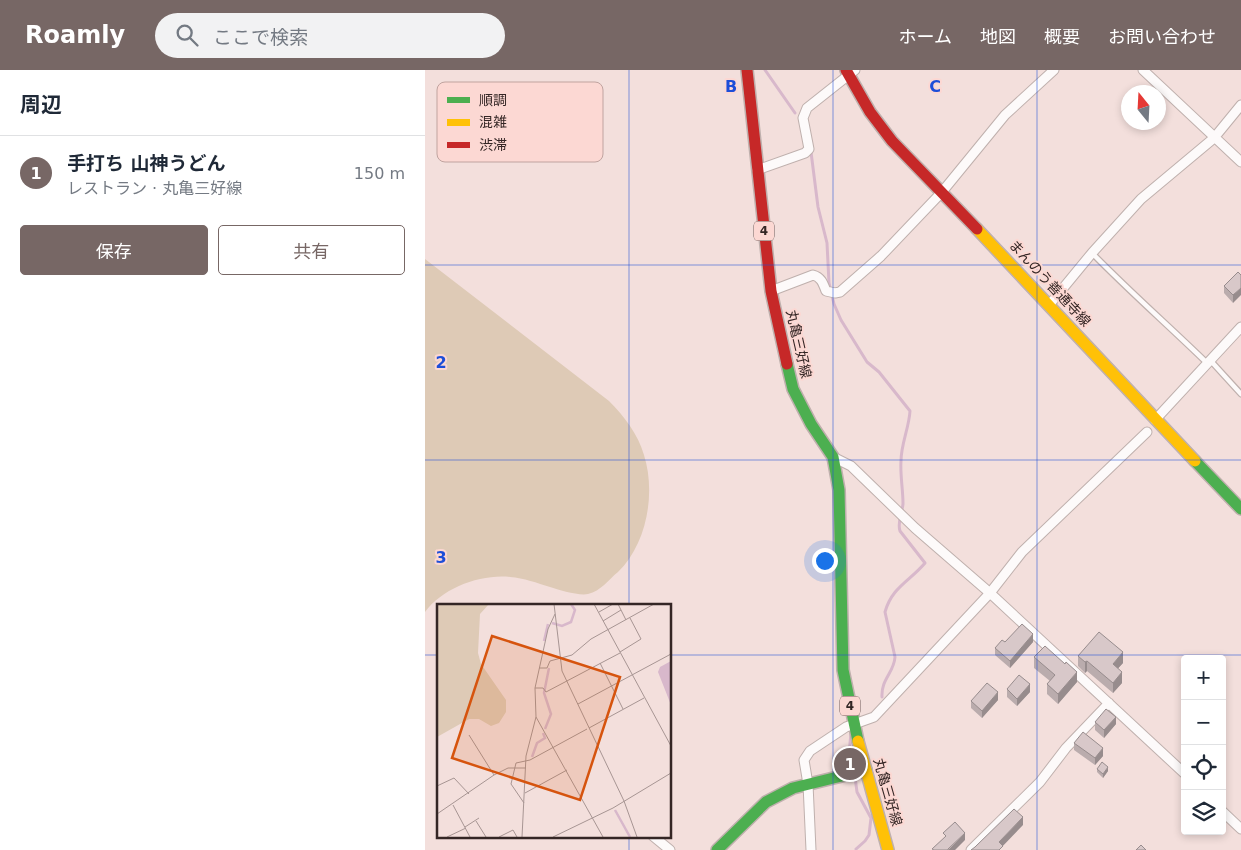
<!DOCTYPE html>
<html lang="ja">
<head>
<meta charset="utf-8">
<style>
	:root { --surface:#fff; --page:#f2f2f3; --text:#1f2937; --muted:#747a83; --line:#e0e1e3; --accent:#776765 }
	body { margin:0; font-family:"DejaVu Sans","Noto Sans JP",sans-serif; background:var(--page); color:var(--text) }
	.controls { position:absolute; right:15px; bottom:15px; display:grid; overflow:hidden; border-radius:5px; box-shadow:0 2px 8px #0003 }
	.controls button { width:45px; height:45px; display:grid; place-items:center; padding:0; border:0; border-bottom:1px solid var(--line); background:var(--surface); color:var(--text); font:25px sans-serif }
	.compass { position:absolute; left:696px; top:15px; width:45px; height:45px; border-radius:50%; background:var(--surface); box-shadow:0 2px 8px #0003; rotate:342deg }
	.you { position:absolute; left:399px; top:490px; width:18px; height:18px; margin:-12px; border:4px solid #fff; border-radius:50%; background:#1a73e8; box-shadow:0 0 0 8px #1a73e833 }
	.badge { display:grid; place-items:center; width:32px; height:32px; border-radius:50%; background:var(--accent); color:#fff; font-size:16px; font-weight:700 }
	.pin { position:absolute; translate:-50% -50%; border:2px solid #fff; box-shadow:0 1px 5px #0006 }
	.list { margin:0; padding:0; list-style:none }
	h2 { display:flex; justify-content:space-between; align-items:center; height:65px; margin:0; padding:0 20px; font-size:21px }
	h2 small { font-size:16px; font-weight:400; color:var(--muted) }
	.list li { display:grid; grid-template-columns:32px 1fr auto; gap:15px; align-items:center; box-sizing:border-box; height:75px; padding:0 20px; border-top:1px solid var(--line) }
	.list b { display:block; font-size:19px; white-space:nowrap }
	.list p { margin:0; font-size:16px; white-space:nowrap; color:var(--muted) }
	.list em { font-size:16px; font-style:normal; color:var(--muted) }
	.actions { display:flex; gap:10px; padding:15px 20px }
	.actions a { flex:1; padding:11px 0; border:1px solid var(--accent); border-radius:5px; text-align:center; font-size:18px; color:var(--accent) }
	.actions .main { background:var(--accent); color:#fff }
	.icon { flex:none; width:28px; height:28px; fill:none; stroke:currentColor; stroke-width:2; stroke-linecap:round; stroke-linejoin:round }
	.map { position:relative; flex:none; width:816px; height:780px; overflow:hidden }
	header { display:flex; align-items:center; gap:30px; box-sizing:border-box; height:70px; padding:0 25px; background:var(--accent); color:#fff }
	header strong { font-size:24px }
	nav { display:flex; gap:28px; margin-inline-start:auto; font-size:18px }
	.search { width:350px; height:45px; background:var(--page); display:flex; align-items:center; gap:12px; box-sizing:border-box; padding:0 18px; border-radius:28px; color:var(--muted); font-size:19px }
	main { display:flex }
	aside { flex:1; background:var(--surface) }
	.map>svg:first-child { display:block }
</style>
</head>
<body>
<header>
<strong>Roamly</strong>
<div class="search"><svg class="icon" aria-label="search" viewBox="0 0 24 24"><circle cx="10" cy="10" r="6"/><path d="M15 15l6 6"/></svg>ここで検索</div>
<nav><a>ホーム</a><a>地図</a><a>概要</a><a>お問い合わせ</a></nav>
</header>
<main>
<aside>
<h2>周辺<small></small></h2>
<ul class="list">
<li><span class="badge">1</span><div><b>手打ち 山神うどん</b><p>レストラン · 丸亀三好線</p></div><em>150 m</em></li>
</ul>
<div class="actions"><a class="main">保存</a><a>共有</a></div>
</aside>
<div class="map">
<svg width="816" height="780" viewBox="0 0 816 780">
	<rect width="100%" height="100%" fill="#f3dfdc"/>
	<!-- green -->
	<path fill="#decab6" d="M 0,189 L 184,331 C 199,346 213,364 219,385 C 231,423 222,474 193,502 C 183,510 176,521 163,524 C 154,526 134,520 125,517 C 112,513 99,508 85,507 C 55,504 18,518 0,542 Z"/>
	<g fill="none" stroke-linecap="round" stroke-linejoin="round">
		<!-- stream -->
		<path stroke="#d8b8cb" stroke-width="3" d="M 340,0 L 370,43
			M 386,82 L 393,137 L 402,173 L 404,213 L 409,234 L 416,250 L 442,292 L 454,302 L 485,341 C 484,358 476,374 476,391 C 475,405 478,419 478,434 C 477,443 472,452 475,461 L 500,493 C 485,511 467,517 460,542 L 470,587 C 469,603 456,609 457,627
			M 426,663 L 424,684 L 428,701
			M 430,707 L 432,722 L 446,748 L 444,765 L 440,771 L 431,779"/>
		<defs>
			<path id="lane" d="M 667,183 C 704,221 744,256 782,293
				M 785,290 L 816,324"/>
			<path id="street" d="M 718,0 L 816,92
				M 332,100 L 380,83 L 384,79 L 378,48 L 382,38 L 430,0
				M 346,221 L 388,205 C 396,207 398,213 401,221 L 410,223 L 415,222 L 456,186 L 517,122 L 580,45 L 629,0
				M 625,234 L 667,183 L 716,129 L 789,68 L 816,35
				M 730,350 L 816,257
				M 408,387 L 426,396 L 490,458 L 565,523 L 760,704
				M 797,741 L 816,759
				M 228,766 L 245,780
				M 386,780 L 383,714 L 379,690 L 385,681 L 421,657 L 449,647 L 565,523 L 597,482 L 722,362
				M 546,780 L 615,712 L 641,678 L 684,633"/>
			<path id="fast" d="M 362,294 L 368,319 L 386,354 L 408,387 L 414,420 L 418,600 L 433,671
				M 770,391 L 816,439
				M 292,780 L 341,732 L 368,718 L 441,700"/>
			<path id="slow" d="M 552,159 L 770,391
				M 433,671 L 463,780"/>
			<path id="jam" d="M 322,0 L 346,221 L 362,294
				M 421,0 L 445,42 L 467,71 L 552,159"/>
		</defs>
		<!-- lane casing -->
		<use href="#lane" stroke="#bfb0ad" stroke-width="7"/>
		<!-- street casing -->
		<use href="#street" stroke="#bfb0ad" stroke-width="11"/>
		<!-- fast casing -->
		<use href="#fast" stroke="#bfb0ad" stroke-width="14"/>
		<!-- slow casing -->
		<use href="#slow" stroke="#bfb0ad" stroke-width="14"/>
		<!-- jam casing -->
		<use href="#jam" stroke="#bfb0ad" stroke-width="14"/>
		<!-- lane -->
		<use href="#lane" stroke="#fdfafa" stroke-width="4.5"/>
		<!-- street -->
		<use href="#street" stroke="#fdfafa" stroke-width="9"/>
		<!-- fast -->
		<use href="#fast" stroke="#4caf50" stroke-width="11"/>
		<!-- slow -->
		<use href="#slow" stroke="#ffc107" stroke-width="11"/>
		<!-- jam -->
		<use href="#jam" stroke="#c62828" stroke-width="11"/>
	</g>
	<!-- wall -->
	<path fill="#baacad" d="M 813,202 L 808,233 L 799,223 L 799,216 Z
		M 580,572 L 608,572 L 585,598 L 570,585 L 570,578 Z
		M 653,586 L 698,593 L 693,598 L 697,613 L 688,623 L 662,601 L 660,603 L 653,596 Z
		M 609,587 L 652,612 L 633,634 L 622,624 L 622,614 L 625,611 L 609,598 Z
		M 582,619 L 605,622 L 592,636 L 582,627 Z
		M 573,630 L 557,648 L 546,638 L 546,631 Z
		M 670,652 L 691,654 L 679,668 L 670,660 Z
		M 649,673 L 678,686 L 670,695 L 649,680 Z
		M 672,699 L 683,701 L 678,708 L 672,702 Z"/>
	<!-- shaded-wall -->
	<path fill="#978c8d" d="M 816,218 L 816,225 L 808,233 L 808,225 Z
		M 608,564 L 608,572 L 585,598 L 585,591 Z
		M 698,582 L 698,593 L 688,604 L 688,594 Z
		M 662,591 L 662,601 L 660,603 L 660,592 Z
		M 652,602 L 652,612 L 633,634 L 633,624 Z
		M 697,602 L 697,613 L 688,623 L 688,613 Z
		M 605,614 L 605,622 L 592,636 L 592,629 Z
		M 573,622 L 573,630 L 557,648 L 557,641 Z
		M 691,647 L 691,654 L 679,668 L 679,660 Z
		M 678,678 L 678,686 L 670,695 L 670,688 Z
		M 430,691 L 430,694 L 420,697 L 420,693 Z
		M 683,697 L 683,701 L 678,708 L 678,704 Z
		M 598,747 L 598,755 L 574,780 L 574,772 Z
		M 540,763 L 540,770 L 530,780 L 523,780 Z"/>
	<!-- building -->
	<path fill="#d8c8c9" stroke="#978c8d" d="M 813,202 L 816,205 L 816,218 L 808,225 L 799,216 Z
		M 597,554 L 608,564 L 585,591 L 570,578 L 577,570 L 580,572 Z
		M 674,562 L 698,582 L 688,594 L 697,602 L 688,613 L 662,591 L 660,592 L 653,586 Z
		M 620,576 L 640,594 L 641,592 L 652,602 L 633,624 L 622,614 L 630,605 L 609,587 Z
		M 594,605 L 605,614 L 592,629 L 582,619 Z
		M 562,613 L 573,622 L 557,641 L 546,631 Z
		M 681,639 L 691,647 L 679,660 L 670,652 Z
		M 658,662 L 678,678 L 670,688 L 649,673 Z
		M 428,685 L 430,691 L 420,693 L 419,688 Z
		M 677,692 L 683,697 L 678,704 L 672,699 Z
		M 589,739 L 598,747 L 574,772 L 578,776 L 574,780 L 546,780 L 550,777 Z
		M 530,752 L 540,763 L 523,779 L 523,780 L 509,780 L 507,779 L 521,766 L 518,763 Z
		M 716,775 L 721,780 L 711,780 Z"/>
	<!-- grid -->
	<path fill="none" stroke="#1d4ed8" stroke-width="1" stroke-opacity="0.55" d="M 204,0 L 204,535M 408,0 L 408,780M 612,0 L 612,780M 0,195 L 816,195M 0,390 L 816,390M 0,585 L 14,585M 245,585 L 816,585M 204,766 L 204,780"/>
	<g text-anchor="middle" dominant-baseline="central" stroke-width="4" stroke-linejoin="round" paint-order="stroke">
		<!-- shield labels -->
		<g fill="#fcd8d3" stroke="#705b59" stroke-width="1">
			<rect x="329" y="151.5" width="20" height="19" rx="4"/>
			<rect x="415" y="626.5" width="20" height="19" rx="4"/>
		</g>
		<g font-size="12" font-weight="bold" fill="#342625">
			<text x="339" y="161">4</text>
			<text x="425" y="636">4</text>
		</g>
		<!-- street labels -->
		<g font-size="14" fill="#342625" stroke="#fcd8d3">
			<text transform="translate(625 213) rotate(47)">まんのう善通寺線</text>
			<text transform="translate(374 274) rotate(77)">丸亀三好線</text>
			<text transform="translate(463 722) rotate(74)">丸亀三好線</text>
		</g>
	</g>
	<!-- overview -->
	<g transform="translate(12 534)">
		<rect width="234" height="234" fill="#f3dfdc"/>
		<path d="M 0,0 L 52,0 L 43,10 L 41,49 L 44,60 L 69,96 L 69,108 L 62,119 L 54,122 L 42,115 L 32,115 L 0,133 Z" fill="#decab6"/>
		<path d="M 234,57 L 234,101 L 221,68 L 223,63 Z" fill="#d8b8cb"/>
		<path fill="none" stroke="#d8b8cb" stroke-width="2.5" d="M 115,19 L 125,22 L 134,18 L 138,6 L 134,0M 107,37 L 111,20M 108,125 L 114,110 L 107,89 L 112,64M 95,153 L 100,139 L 108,134 L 106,129M 178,206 L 193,233"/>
		<path fill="none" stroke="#a79593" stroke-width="1" d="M 117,0 L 125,67 L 187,197 L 200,233M 157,0 L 234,142M 181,0 L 189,16M 162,8 L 176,0M 166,17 L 184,6M 183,48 L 204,35 L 193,14M 163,59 L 186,105M 102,64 L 110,64 L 113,57 L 135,51 L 154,35 L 217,0M 98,84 L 106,84 L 109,88 L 183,49M 141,100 L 234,50M 99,113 L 166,233M 152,124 L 207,94M 32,131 L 57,171M 0,182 L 17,174 L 32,190M 88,189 L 130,166M 87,199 L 74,180 L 79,159 L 93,156 L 150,125M 16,201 L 33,233M 0,210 L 57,171 L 71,164 L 89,164M 39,217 L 49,233M 28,223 L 42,214M 10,233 L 29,224M 62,233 L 76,226 L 80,233M 85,233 L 89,152 L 99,113 L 98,84 L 111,25 L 118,10M 116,233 L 176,204 L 234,169"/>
		<path fill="#d6540e" fill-opacity="0.15" stroke="#d6540e" stroke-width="2.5" d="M 55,32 L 183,73 L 143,196 L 15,154 Z"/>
		<rect width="234" height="234" fill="none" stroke="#342625" stroke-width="2.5"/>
	</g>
	<!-- legend -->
	<rect x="12" y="12" width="166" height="80" rx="8" fill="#fcd8d3" stroke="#c0a39f" stroke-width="1"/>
	<rect x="22" y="27" width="23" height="6" fill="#4caf50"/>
	<rect x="22" y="49" width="23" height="7" fill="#ffc107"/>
	<rect x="22" y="72" width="23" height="6" fill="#c62828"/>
	<g font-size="14" fill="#342625">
		<text x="54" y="35">順調</text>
		<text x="54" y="57">混雑</text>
		<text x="54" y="80">渋滞</text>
	</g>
	<g font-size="16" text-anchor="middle" font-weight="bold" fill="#1d4ed8" stroke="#fcd8d3" stroke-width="4" stroke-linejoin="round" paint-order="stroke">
		<text x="306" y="22">B</text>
		<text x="510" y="22">C</text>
		<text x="16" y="298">2</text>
		<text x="16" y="493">3</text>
	</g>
</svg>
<div class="controls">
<button>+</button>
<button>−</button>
<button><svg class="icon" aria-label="locate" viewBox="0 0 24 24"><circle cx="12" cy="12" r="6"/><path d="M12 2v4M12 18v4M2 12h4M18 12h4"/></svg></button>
<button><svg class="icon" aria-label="layers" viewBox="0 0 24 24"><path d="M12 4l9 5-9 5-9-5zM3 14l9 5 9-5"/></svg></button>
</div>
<svg class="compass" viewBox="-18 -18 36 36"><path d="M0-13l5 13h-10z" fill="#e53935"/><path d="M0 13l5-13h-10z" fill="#747a83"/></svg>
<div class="you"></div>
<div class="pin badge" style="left:425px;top:694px">1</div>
</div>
</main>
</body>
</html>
